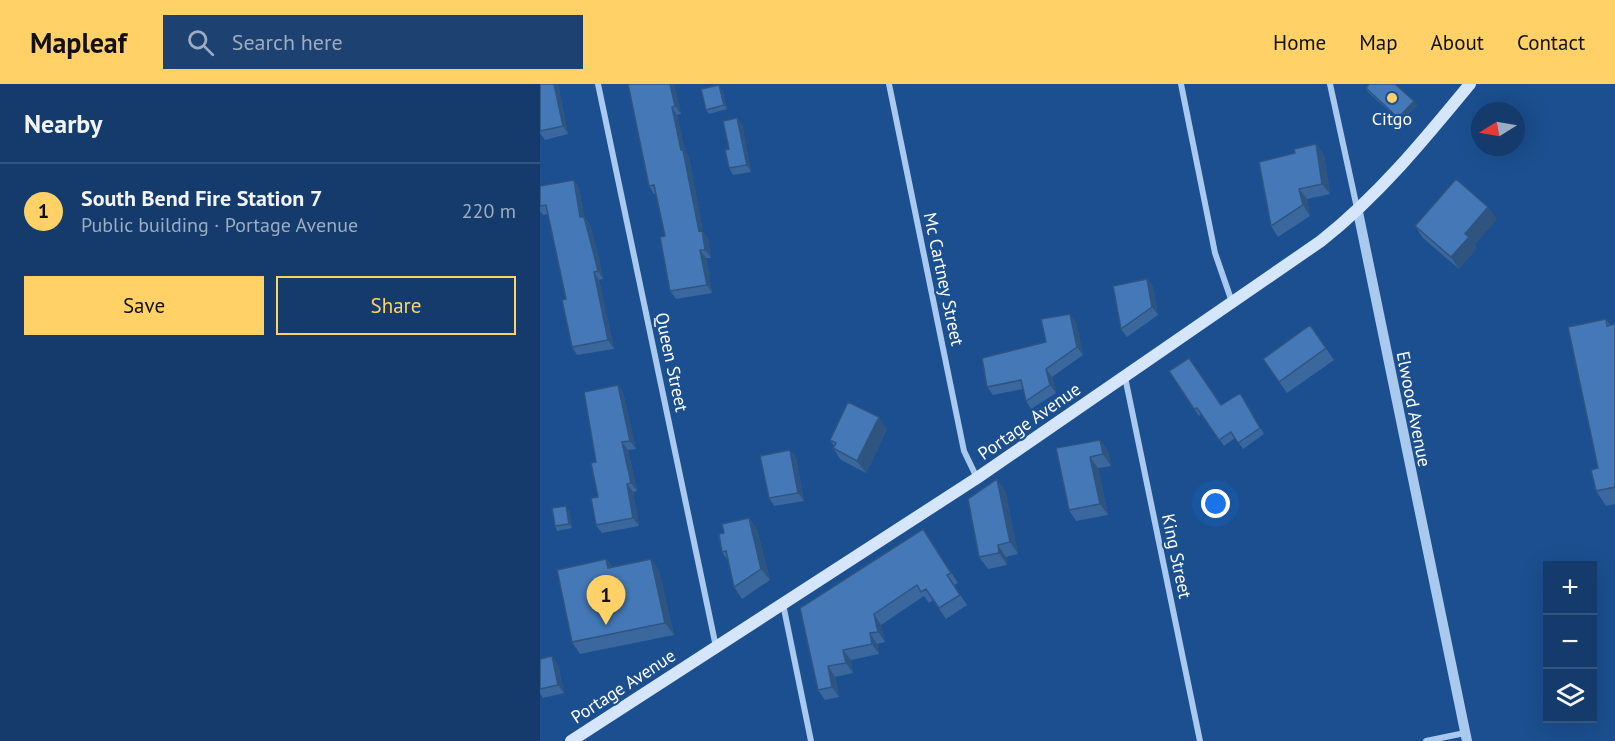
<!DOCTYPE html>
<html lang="en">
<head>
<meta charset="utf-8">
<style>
	:root { --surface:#143b6b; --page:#1d4271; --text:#f1f3f6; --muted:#9dadc1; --line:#33557e; --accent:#ffd166 }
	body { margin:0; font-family:"PT Sans",sans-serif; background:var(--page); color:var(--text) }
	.controls { position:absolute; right:18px; bottom:18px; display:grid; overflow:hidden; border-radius:0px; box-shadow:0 6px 24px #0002 }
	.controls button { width:54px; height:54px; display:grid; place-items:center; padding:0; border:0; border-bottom:2px solid var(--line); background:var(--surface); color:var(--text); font:30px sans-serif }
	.compass { position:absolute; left:931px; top:18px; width:54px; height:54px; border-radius:50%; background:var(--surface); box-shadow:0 6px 24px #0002; rotate:259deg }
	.you { position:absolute; left:676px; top:420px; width:21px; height:21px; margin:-15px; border:4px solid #fff; border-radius:50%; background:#1a73e8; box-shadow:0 0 0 9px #1a73e833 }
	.badge { display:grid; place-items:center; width:39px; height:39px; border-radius:50%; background:var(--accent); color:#111; font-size:20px; font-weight:700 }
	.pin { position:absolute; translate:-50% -50px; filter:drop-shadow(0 2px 3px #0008) }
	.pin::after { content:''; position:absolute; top:32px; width:21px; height:18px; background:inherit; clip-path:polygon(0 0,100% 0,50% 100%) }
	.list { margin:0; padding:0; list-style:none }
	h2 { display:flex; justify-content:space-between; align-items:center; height:78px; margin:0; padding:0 24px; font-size:26px }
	h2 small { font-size:20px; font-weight:400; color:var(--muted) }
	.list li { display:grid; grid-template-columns:39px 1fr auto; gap:18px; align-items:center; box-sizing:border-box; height:96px; padding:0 24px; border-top:2px solid var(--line) }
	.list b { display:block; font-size:22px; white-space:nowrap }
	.list p { margin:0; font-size:20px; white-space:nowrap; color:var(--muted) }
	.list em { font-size:20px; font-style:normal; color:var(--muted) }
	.actions { display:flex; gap:12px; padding:18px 24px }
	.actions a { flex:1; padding:14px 0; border:2px solid var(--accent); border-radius:0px; text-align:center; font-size:21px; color:var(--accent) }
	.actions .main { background:var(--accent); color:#111 }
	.icon { flex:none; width:33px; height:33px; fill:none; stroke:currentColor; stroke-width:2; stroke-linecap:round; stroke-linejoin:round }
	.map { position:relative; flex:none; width:1075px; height:657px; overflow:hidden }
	header { display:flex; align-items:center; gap:36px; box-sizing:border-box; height:84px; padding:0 30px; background:var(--accent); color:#111 }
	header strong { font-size:28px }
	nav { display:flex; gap:33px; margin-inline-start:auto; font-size:21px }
	.search { width:420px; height:54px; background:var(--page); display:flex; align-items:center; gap:15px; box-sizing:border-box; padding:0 21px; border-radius:0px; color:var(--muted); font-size:22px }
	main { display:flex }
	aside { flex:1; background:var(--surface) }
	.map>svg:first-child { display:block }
</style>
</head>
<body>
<header>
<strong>Mapleaf</strong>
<div class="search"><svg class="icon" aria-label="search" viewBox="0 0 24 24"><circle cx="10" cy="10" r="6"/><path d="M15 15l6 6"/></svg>Search here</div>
<nav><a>Home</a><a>Map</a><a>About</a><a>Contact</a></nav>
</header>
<main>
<aside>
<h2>Nearby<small></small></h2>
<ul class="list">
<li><span class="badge">1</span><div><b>South Bend Fire Station 7</b><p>Public building · Portage Avenue</p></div><em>220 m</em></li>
</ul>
<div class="actions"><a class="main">Save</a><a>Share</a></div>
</aside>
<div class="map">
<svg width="1075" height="657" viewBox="0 0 1075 657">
	<rect width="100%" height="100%" fill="#1b4f8f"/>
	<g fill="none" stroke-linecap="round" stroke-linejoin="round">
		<!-- minor -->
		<path stroke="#a9c9ee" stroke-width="6" d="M 58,0 L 176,563
			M 349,0 L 424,367 L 437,394
			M 641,0 L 675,169 L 692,218
			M 790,0 L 817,124
			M 585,293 L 660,657
			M 243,520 L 271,657
			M 886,657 L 925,649"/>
		<!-- tertiary -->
		<path stroke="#a9c9ee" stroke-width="10" d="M 818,128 L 927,657"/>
		<!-- secondary -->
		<path stroke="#d6e6fa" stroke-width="12" d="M 31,657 L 437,394 L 781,157 C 838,112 884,56 930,0"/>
	</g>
	<!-- wall -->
	<path fill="#3a679d" d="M 0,0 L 18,0 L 28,50 L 5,56 L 0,49 Z
		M 134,0 L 141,30 L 137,31 L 145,67 L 149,74 L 163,148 L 168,154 L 171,174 L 166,174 L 172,209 L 136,215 L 130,207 L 125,152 L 116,110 L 114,110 L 109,102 Z
		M 826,4 L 877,21 L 861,38 L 828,8 Z
		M 182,5 L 187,25 L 169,30 L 166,26 Z
		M 202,40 L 211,88 L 193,91 L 189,84 L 189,65 Z
		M 776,60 L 784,71 L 790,110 L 767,115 L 770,132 L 738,153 L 731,142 L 755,69 Z
		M 34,96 L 39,104 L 44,133 L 50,141 L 59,175 L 63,195 L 59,196 L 74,265 L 37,271 L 32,263 L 26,215 L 8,130 L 3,131 L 0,127 L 0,102 Z
		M 957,135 L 934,161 L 937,164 L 919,185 L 883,154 L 875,142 Z
		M 607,195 L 613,203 L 618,231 L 587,253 L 581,245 Z
		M 1066,235 L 1070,241 L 1075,240 L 1075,420 L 1066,422 L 1056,407 Z
		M 536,238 L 543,271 L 512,293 L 516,309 L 491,325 L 486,317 L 483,305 L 453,311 L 447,303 L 506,258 Z
		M 770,241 L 794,276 L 747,309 L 723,275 Z
		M 629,287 L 681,321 L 704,315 L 724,350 L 703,365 L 695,354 L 684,362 L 662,330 L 659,332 Z
		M 78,301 L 83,309 L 96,365 L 88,366 L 97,407 L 93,408 L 99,442 L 62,449 L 56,441 L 58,413 L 56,378 Z
		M 347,345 L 326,389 L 301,376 L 293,364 L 294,362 L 290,356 Z
		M 560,356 L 568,367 L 571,382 L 558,384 L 568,431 L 536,437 L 529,426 L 516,364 Z
		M 250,366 L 256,374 L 264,417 L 234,422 L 229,414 Z
		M 465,407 L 478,470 L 466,473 L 467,481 L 448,485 L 439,473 Z
		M 29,426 L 32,444 L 17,447 L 15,442 Z
		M 209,434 L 217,446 L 230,496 L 202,515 L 194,503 L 188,477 L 182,468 L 184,449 Z
		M 383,445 L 418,499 L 414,501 L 427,521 L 406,535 L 393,516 L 389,519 L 384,512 L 341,541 L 345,558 L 337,560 L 339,570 L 311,576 L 313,589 L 295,593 L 299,613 L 285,616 L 278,606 L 260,524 Z
		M 66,475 L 72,483 L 111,475 L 119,487 L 134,551 L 40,570 L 32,558 Z
		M 0,575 L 18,581 L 24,609 L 3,614 L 0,609 Z"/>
	<!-- shaded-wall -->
	<path fill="#305480" d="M 14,0 L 18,0 L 28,50 L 23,42 Z
		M 130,0 L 134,0 L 141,30 L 135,22 Z
		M 179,1 L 182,5 L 187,25 L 184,21 Z
		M 874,17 L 877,21 L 861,38 L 858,34 Z
		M 132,23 L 137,31 L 145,67 L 149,74 L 163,148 L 168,154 L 171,174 L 165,166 L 159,147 Z
		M 197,34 L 202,40 L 211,88 L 207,81 Z
		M 776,60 L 784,71 L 790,110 L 782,100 Z
		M 34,96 L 39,104 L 44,133 L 50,141 L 59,175 L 63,195 L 58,187 L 40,133 Z
		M 759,105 L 767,115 L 770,132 L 763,121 Z
		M 948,123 L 957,135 L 934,161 L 937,164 L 919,185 L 911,173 L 925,150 Z
		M 160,166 L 166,174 L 172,209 L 167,201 Z
		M 54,188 L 59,196 L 74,265 L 68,256 Z
		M 607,195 L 613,203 L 618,231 L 612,223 Z
		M 530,230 L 536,238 L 543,271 L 537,263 Z
		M 506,285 L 512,293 L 516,309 L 510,301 Z
		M 78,301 L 83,309 L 96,365 L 90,357 Z
		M 339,333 L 347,345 L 326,389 L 317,377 Z
		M 560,356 L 568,367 L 571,382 L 563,370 Z
		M 82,358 L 88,366 L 97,407 L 91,399 Z
		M 250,366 L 256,374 L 264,417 L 258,409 Z
		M 550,373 L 558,384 L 568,431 L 560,420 Z
		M 457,395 L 465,407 L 478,470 L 470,458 Z
		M 87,400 L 93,408 L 99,442 L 93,434 Z
		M 26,422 L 29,426 L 32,444 L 29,440 Z
		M 209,434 L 217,446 L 230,496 L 221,485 Z
		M 458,461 L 466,473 L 467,481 L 459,469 Z
		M 66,475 L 74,487 L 68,484 Z
		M 111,475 L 119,487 L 134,551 L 125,539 Z
		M 334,530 L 341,541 L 345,558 L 338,548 Z
		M 330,549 L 337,560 L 339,570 L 332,560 Z
		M 303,566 L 311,576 L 313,589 L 306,579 Z
		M 12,572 L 18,581 L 24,609 L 18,601 Z
		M 288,582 L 295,593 L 299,613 L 292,603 Z"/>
	<!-- building -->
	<path fill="#4478b7" stroke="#305480" stroke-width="1.5" d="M 0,0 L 14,0 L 23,42 L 0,47 Z
		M 88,0 L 130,0 L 135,22 L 132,23 L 141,66 L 143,66 L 159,147 L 162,146 L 165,166 L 160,166 L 167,201 L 130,207 L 120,153 L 125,152 L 114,101 L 109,102 Z
		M 829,0 L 855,0 L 874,17 L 858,34 L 826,4 Z
		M 179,1 L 184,21 L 166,26 L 161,5 Z
		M 197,34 L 207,81 L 189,84 L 185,66 L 189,65 L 183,37 Z
		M 776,60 L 782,100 L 759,105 L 763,121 L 731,142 L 719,78 L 755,69 L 754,65 Z
		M 916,95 L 948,123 L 925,150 L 929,153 L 911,173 L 875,142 Z
		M 34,96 L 40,133 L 44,133 L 53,167 L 58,187 L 54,188 L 68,256 L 32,263 L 22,216 L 26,215 L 6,121 L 0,122 L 0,102 Z
		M 607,195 L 612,223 L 581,245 L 573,202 Z
		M 530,230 L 537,263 L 506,285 L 510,301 L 486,317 L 481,296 L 447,303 L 442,274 L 506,258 L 501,235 Z
		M 1066,235 L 1067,242 L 1075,240 L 1075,403 L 1056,407 L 1051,386 L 1058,384 L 1028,243 Z
		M 770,241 L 786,264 L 739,298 L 723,275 Z
		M 649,274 L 681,321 L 700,309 L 720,344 L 698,359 L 691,348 L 679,356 L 657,324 L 654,325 L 629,287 Z
		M 78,301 L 90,357 L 82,358 L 91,399 L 87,400 L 93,434 L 56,441 L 51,414 L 58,413 L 51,379 L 56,378 L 44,308 Z
		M 308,318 L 339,333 L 317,377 L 293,364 L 296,359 L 290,356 Z
		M 560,356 L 563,370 L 550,373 L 560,420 L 529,426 L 516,364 Z
		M 250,366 L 258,409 L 229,414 L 220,372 Z
		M 457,395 L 470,458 L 458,461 L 459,469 L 439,473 L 428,415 Z
		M 26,422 L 29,440 L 15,442 L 12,424 Z
		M 209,434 L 221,485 L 194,503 L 186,467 L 182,468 L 179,450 L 184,449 L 182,440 Z
		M 383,445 L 411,489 L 407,491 L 420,511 L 399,524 L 386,505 L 381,508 L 377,501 L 334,530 L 338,548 L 330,549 L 332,560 L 303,566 L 306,579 L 288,582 L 292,603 L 278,606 L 260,524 Z
		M 66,475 L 68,484 L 111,475 L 125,539 L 32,558 L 17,486 Z
		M 12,572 L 18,601 L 0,605 L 0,575 Z"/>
	<!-- markers -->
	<circle fill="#ffd166" stroke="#1b4f8f" stroke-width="2" cx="852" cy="14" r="6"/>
	<g text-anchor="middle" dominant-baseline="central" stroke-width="4.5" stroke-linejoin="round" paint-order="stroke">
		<!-- poi labels -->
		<g font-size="18" fill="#fff" stroke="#1b4f8f">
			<text x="852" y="34">Citgo</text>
		</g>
		<!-- street labels -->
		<g font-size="18" fill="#fff" stroke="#1b4f8f">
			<text transform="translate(404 195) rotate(78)">Mc Cartney Street</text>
			<text transform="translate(132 278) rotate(78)">Queen Street</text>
			<text transform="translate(874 325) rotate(79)">Elwood Avenue</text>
			<text transform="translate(489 337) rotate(-35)">Portage Avenue</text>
			<text transform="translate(637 472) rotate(78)">King Street</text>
			<text transform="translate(83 602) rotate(-33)">Portage Avenue</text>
		</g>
	</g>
</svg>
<div class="controls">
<button>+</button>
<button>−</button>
<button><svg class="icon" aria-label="layers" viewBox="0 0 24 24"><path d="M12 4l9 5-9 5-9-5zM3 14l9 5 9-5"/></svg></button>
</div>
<svg class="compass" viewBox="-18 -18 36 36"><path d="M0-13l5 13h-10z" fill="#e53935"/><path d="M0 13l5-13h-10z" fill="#9dadc1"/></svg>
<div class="you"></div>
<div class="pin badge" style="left:66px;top:541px">1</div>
</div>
</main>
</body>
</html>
